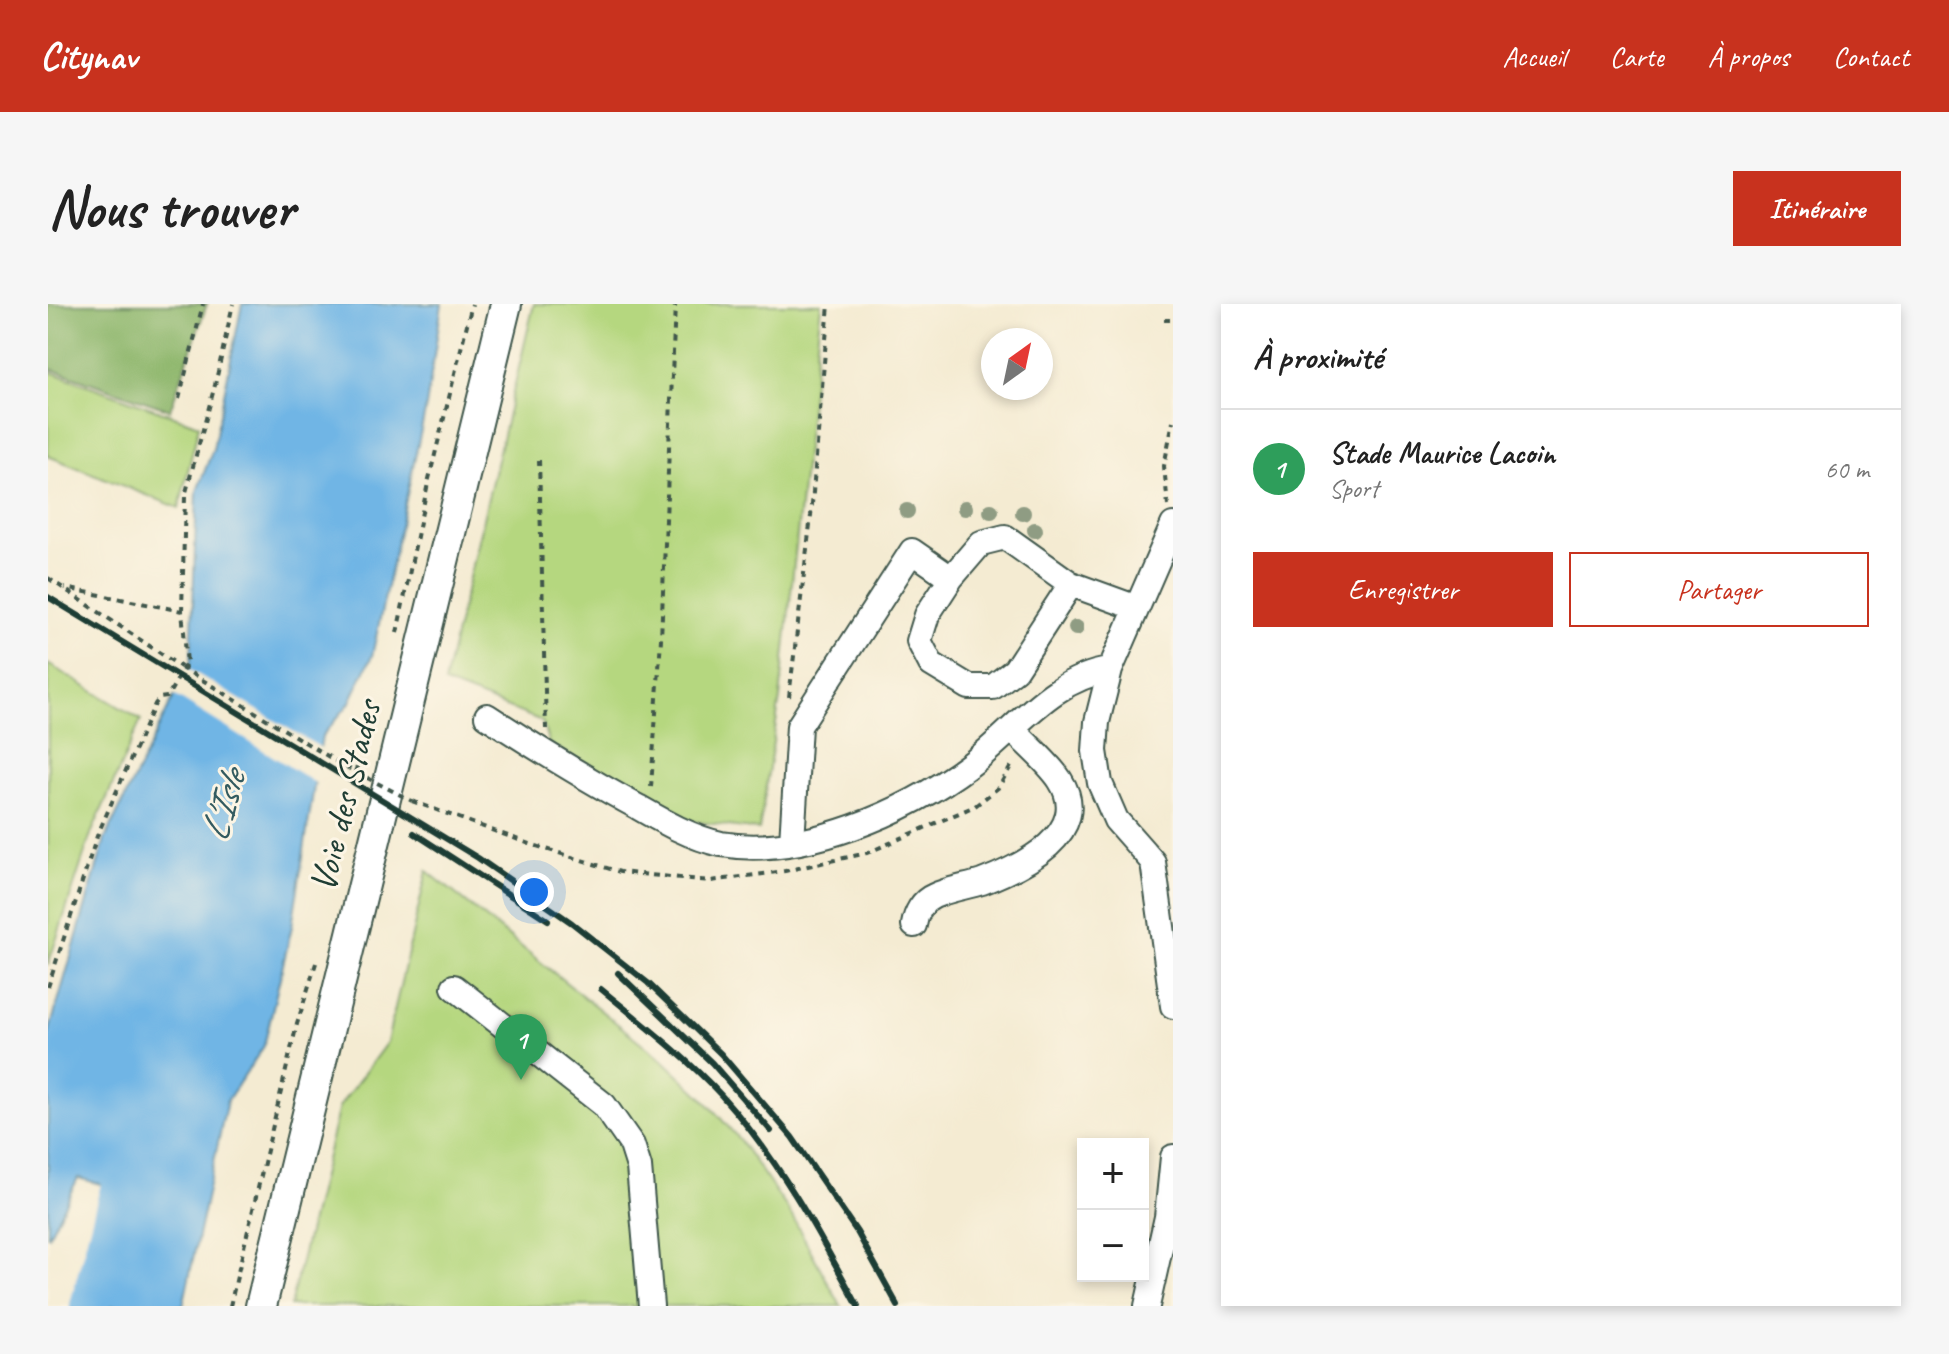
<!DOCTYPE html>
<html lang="fr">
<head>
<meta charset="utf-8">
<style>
	:root { --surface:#fff; --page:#f6f6f6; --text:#222; --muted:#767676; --line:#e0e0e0; --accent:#c8321e }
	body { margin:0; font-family:Caveat,sans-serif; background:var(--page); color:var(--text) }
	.controls { position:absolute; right:24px; bottom:24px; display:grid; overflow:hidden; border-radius:0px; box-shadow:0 4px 12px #0003 }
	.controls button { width:72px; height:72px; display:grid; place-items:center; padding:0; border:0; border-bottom:2px solid var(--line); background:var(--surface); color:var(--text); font:40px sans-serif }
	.compass { position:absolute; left:933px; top:24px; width:72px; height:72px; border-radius:50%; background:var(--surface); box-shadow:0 4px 12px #0003; rotate:33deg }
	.you { position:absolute; left:486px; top:588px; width:28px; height:28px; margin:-20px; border:6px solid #fff; border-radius:50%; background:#1a73e8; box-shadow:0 0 0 12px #1a73e833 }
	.badge { display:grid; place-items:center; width:52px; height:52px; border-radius:50%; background:var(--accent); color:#fff; font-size:26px; font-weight:700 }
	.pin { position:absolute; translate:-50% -66px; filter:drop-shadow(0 2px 4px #0008) }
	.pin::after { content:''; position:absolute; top:42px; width:28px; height:24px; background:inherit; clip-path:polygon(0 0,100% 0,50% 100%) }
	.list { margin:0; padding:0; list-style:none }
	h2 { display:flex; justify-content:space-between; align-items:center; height:104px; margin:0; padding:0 32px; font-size:34px }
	h2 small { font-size:26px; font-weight:400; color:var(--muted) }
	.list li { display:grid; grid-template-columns:52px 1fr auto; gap:24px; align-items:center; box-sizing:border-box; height:120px; padding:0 32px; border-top:2px solid var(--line) }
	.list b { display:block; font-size:30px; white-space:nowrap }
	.list p { margin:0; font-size:26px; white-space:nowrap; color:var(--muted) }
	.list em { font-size:26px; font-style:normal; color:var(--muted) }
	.actions { display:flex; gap:16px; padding:24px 32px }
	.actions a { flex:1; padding:18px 0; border:2px solid var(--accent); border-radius:0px; text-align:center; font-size:28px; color:var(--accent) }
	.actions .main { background:var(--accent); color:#fff }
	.map { position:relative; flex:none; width:1125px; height:1002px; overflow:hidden; border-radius:0px }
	header { display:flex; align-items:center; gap:48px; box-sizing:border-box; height:112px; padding:0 40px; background:var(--accent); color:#fff }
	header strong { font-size:38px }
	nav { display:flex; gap:44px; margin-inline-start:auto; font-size:28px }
	.intro { display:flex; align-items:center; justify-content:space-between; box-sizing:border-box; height:192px; padding:0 48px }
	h1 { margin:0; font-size:56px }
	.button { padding:20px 36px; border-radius:0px; background:var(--accent); color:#fff; font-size:28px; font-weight:700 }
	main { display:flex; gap:48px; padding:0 48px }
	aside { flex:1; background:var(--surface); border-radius:0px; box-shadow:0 4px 12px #0003 }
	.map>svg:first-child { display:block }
</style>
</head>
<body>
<header>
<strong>Citynav</strong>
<nav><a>Accueil</a><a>Carte</a><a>À propos</a><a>Contact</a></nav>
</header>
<div class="intro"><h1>Nous trouver</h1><a class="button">Itinéraire</a></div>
<main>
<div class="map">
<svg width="1125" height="1002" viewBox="0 0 1125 1002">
	<rect width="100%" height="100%" fill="#fcf5e5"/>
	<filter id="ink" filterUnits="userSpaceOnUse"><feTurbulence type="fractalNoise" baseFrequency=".0125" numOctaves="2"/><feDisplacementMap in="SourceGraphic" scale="16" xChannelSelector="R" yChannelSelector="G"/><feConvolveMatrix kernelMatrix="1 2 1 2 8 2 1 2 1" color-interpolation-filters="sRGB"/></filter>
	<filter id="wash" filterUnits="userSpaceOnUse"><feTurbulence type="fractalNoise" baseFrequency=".006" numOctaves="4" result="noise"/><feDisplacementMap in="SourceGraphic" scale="32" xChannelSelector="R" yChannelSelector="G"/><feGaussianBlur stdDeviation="1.8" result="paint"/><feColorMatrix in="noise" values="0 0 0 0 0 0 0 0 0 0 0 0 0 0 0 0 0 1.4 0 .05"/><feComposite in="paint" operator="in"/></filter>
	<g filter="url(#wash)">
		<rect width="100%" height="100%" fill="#f4ebd2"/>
		<!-- green -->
		<path fill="#b5d77f" stroke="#6a8a5a" stroke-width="2" d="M 486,0 L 773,0 L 732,394 L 711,526 L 642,517 L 501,440 L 494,417 L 396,379 Z
			M 0,67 L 151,121 L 131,204 L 0,152 Z
			M 0,360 L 93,416 L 43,530 L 0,661 Z
			M 379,567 L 617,758 L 654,793 L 691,835 L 741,907 L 793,1002 L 242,1002 L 291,803 L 339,738 Z"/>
		<!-- forest -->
		<path fill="#90b86e" stroke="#587a51" stroke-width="2" d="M 0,0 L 159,0 L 122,106 L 0,64 Z"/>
		<!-- water -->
		<path fill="#6fb5e5" stroke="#47798c" stroke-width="2" d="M 194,0 L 394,0 L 378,103 L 324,352 L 301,400 L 274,432 L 244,622 L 216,742 L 179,797 L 135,1002 L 57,1002 L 86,889 L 30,874 L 0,933 L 0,732 L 57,535 L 143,357 L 149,187 L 165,145 Z"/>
		<!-- pier -->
		<path fill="#f4ebd2" d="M 136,362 L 275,445 L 269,480 L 123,389 Z"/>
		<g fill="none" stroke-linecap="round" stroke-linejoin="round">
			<!-- river -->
			<path stroke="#6fb5e5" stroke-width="40" d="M 42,1002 L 86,832"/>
		</g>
	</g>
	<g filter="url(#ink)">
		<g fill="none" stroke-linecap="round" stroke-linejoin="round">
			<defs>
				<path id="minor" d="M 1125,221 L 1062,366 L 1049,418 L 1047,447 L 1052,479 L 1068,516 L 1105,558 L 1125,702
					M 903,274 L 879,311 L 871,337 L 883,360 L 921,383 L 945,383 L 967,366 L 1023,280
					M 439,412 C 488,444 538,475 590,503 C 616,518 644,534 673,540 C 755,554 859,508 923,460 C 968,426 1003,374 1062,366
					M 744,538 L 751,422 L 864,247 L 903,274 L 933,239 L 957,233 L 1023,280 L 1089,304
					M 866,621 C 868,609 874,597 886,592 C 901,585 918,583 934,578 C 973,563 1046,529 1012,476 C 1001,459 979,441 965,426
					M 406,683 L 556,801 L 584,841 L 591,863 L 603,1002
					M 1099,1002 L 1119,913 L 1125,853"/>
				<path id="major" d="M 213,1002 L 458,0"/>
			</defs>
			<!-- minor casing -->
			<use href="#minor" stroke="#3f574c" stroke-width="28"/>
			<!-- major casing -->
			<use href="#major" stroke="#3f574c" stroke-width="34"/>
			<!-- path -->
			<path stroke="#3f574c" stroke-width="4" stroke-dasharray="6 6" stroke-linecap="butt" d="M 1116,16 L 1125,16
				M 131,95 L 155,0
				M 491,156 L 498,425
				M 1120,202 L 1116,162 L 1125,117
				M 0,274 L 133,363
				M 134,307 L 137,192 L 167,81 L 185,0
				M 349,329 L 380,179 L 424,0
				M 741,393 L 763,212 L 781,0
				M 307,468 L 310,460 L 318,462
				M 603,483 L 613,335 L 627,0
				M 364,497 L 482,540 L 572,568 L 663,577 L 737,567 L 819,549 L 927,502 L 950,484 L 965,459
				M 0,683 L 49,532 L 107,400 L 112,394 L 119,393 L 139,359 L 134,307 L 17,284
				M 182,1002 L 249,720 L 268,659"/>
			<!-- minor -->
			<use href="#minor" stroke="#fff" stroke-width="24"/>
			<!-- major -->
			<use href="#major" stroke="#fff" stroke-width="30"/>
			<!-- rail -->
			<path stroke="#1f3d34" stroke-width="6" d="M 0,293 L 430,554 L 524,619 L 600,679 L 673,750 L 744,833 L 809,928 L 850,1002
				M 366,529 L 500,616
				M 570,669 L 664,759 L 723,827
				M 553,685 C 594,719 637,752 673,791 C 730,854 770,928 810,1002"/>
			<!-- path-bridge -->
			<path stroke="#3f574c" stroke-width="4" stroke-dasharray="6 6" stroke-linecap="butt" d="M 133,363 L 296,462 L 364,497"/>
		</g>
		<!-- trees -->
		<g fill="#8f9c83">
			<circle cx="917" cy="204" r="8"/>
			<circle cx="859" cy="207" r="8"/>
			<circle cx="943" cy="207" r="8"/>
			<circle cx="975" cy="209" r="8"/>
			<circle cx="987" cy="226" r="8"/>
			<circle cx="1028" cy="324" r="8"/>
		</g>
	</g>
	<g text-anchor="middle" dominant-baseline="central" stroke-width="6" stroke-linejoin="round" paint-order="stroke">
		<!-- street labels -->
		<g font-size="38" fill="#1f3d34" stroke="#fcf5e5">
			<text transform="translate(297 492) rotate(-76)">Voie des Stades</text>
		</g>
		<!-- water labels -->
		<g font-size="40" font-style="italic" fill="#335b60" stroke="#fcf5e5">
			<text transform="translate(175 502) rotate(-73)">L'Isle</text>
		</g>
	</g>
</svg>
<div class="controls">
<button>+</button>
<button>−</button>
</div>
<svg class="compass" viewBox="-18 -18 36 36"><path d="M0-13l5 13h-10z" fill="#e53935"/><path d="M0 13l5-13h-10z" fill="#767676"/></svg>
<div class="you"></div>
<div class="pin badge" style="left:473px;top:776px;background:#2e9e5b">1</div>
</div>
<aside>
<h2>À proximité<small></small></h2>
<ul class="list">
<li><span class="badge" style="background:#2e9e5b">1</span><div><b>Stade Maurice Lacoin</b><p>Sport</p></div><em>60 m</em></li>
</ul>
<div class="actions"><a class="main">Enregistrer</a><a>Partager</a></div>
</aside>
</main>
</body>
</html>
